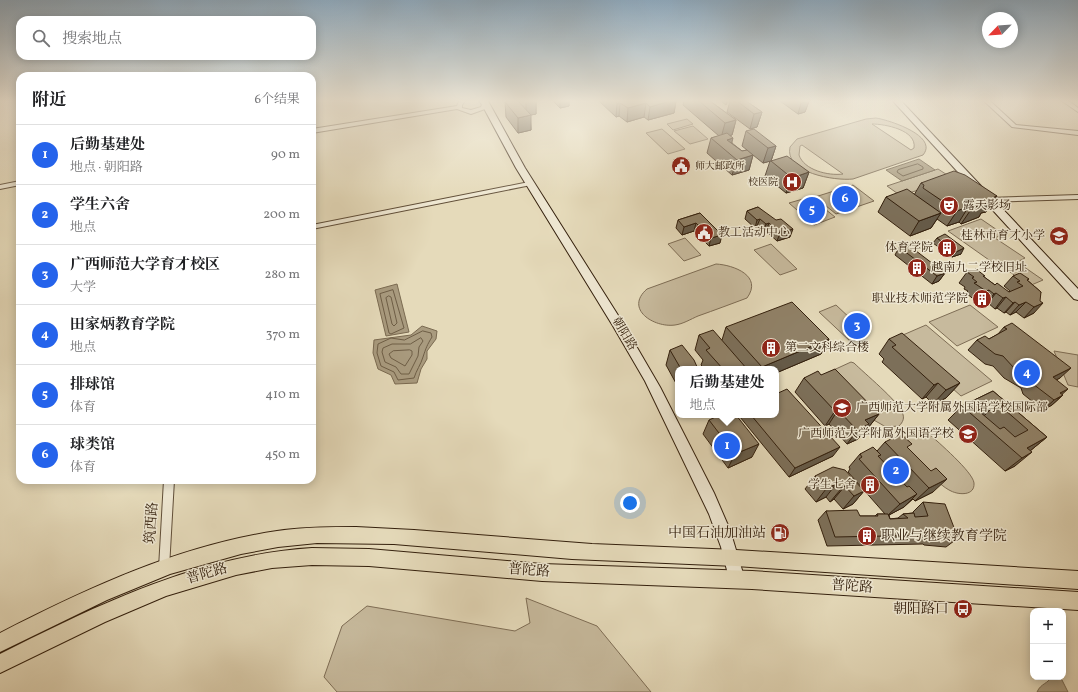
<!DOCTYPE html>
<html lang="zh">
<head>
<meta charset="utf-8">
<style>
	:root { --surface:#fff; --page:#f6f6f6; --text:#202124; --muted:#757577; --line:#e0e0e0; --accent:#2563eb }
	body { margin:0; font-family:Vollkorn,"Noto Serif SC",serif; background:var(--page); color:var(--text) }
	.controls { position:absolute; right:12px; bottom:12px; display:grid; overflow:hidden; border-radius:8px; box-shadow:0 2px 10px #0003 }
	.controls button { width:36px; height:36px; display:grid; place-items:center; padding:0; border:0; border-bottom:1px solid var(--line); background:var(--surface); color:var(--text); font:20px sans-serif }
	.compass { position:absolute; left:982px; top:12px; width:36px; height:36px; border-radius:50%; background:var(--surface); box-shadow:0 2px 10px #0003; rotate:245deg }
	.you { position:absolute; left:630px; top:503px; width:14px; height:14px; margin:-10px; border:3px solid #fff; border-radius:50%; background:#1a73e8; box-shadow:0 0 0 6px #1a73e833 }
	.badge { display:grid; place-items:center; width:26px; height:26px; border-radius:50%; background:var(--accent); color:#fff; font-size:13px; font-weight:700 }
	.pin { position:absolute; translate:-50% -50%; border:2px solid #fff; box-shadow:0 1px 4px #0006 }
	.popup { position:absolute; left:675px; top:366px; width:104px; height:52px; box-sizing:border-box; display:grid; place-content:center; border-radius:8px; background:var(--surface); filter:drop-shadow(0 1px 3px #0005); font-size:13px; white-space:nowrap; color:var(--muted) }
	.popup b { font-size:15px; color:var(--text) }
	.popup::after { content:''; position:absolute; left:50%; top:100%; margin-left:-8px; border:8px solid transparent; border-top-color:var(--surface) }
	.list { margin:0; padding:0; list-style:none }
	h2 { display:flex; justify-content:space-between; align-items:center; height:52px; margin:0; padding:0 16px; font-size:17px }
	h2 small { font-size:13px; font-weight:400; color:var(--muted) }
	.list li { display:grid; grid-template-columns:26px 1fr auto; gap:12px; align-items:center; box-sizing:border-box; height:60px; padding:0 16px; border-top:1px solid var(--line) }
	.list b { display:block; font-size:15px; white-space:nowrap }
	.list p { margin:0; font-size:13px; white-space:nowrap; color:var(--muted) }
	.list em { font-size:13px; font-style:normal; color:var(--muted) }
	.icon { flex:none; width:22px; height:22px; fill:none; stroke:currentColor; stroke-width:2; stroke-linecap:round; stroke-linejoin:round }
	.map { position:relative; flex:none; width:1078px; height:692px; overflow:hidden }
	.search { position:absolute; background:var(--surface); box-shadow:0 2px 10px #0003; left:16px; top:16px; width:300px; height:44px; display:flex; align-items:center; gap:10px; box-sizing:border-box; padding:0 14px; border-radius:12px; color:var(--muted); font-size:15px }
	.panel { position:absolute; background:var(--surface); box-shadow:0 2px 10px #0003; left:16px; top:72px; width:300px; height:412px; border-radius:12px }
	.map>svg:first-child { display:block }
</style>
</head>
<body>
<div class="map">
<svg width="1078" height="692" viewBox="0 0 1078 692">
	<rect width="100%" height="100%" fill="#e5daba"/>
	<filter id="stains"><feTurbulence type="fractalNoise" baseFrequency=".005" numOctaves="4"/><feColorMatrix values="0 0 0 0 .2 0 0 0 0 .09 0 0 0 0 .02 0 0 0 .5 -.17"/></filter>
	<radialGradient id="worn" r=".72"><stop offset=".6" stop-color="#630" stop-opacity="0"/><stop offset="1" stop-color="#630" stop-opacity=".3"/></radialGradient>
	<!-- green -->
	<path fill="#c7ba9d" stroke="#7e6d55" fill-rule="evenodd" d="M 876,118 C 889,120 939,136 923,155 L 853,179 C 835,181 784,173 790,147 L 797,139 L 866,119 ZM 872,124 C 885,124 917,130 914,148 L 911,150 ZM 802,145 L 843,174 C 828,176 804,170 799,155 L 800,146 Z
		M 687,119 L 693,124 L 673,130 L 667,124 Z
		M 693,126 L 708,139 L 690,144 L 674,131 Z
		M 662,129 L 685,149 L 668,154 L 646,133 Z
		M 938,169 L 952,178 L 901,196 L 887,186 Z
		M 853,185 L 874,201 L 836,214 L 815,197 Z
		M 810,197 L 835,217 L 814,225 L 789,203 Z
		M 981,219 L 1003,234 L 995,238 L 1025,258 L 1017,262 L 1043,280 L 1029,286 L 1002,266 L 999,267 L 948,231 Z
		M 685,238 L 701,255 L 684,261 L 668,244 Z
		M 771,244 L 797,269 L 780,275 L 754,250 Z
		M 716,264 C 734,265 763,276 747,298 C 731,304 715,310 698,316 C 691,319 683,324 675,325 C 654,328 624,309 647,289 Z
		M 836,305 L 868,335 L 851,342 L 819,312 Z
		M 970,305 L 998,327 L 957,346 L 929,322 Z
		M 926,325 L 992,381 L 961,396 L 896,338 Z
		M 1054,351 L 1078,355 L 1078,387 L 1068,385 Z
		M 851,362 L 854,363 C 864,373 898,401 902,412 C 905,418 903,422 899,426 L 886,427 L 872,419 L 827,373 Z
		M 920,431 L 928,433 C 938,442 973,472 974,483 C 975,496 959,495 951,491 C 936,484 916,458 904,446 L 903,438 Z
		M 526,598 L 597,626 L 651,692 L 337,692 L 324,677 L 342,626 L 367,606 L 515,631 L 530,623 Z"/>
	<!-- water -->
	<path fill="#a99b7f" stroke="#7a6a51" d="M 919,159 L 935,170 L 902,181 L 886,170 Z
		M 397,284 L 409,332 L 386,336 L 375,290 Z
		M 422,326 L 437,331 L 436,339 L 427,351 L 427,359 L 421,369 L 417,383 L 395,384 L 391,375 L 378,369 L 373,353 L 374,340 L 411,335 Z
		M 1051,677 L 1058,677 L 1062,680 L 1068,692 L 1037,692 C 1041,683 1048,684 1051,677 Z"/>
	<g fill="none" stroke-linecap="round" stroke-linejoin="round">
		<!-- shore -->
		<path stroke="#6e5e46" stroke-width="1" d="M 918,164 L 923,167 L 923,169 L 903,176 L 897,172 L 898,170 Z
			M 393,290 L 404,328 L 391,334 L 389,333 L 380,294 Z
			M 389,296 L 391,297 L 397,323 L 394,326 L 392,324 L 386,298 Z
			M 423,331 L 431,333 L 432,337 C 427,345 426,348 423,357 C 421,364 416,371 414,378 L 398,380 L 394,372 L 381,366 L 377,353 L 378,344 L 391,338 L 404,340 Z
			M 421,338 L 423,341 L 419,347 L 418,356 L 409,374 L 401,374 L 396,367 L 385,362 L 382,352 L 383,348 L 392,344 L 410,344 Z
			M 410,350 L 412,351 L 412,355 L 405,366 L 391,358 L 389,354 L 393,351 Z"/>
		<defs>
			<path id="street" d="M 459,101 L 465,101 L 462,105 L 462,108 L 471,110 L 481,107 L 482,104 L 479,101 L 485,101 L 488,104 L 485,109 L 471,114 L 457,109 L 312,133 L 312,129 L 457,106 Z
				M 984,101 L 990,101 L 1016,125 L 1078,131 L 1078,135 L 1012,127 Z
				M 1062,101 L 1069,101 L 1078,108 L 1078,112 Z
				M 20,181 L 20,185 L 0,189 L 0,185 Z
				M 529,182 L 532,184 L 531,185 L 312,229 L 312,225 Z
				M 1078,195 L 1078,199 L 988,202 L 985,200 L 988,198 Z
				M 164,480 L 174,480 L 169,568 L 168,572 L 164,573 L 160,572 L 159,568 Z"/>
			<path id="secondary" d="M 480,101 L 488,101 L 525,168 L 621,320 L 660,387 L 714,493 L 730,530 L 745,580 L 743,586 L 737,588 L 731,586 L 721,547 L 709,514 L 645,381 L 613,326 L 516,168 Z
				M 893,101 L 901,101 L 1078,289 L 1078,300 L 1074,299 Z"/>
			<path id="primary" d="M 356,527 L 414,530 L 592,544 L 736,550 L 1078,571 L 1078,589 L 736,566 L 572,559 L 394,544 L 317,543 L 278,547 L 241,554 L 170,574 L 107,600 L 0,652 L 0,633 C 88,588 178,546 277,531 C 303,527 329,527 356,527 Z
				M 312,548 L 369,549 L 542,564 L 752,571 L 1078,592 L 1078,610 L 752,589 L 542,581 L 369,566 L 312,565 L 272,568 L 236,575 L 166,596 L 105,622 L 0,673 L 0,654 C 99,604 200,555 312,548 Z"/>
		</defs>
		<!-- street casing -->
		<use href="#street" stroke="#604e38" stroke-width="2"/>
		<!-- secondary casing -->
		<use href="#secondary" stroke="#34200d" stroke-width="2"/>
		<!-- primary casing -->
		<use href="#primary" stroke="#34200d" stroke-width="2"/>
		<!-- street -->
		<use href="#street" fill="#eee7d2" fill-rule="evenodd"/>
		<!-- secondary -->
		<use href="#secondary" fill="#eee7d2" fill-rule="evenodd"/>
		<!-- primary -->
		<use href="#primary" fill="#e5daba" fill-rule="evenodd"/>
	</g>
	<!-- wall -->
	<path fill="#7c6f59" stroke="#34200d" d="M 510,101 L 536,101 L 536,114 L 530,115 L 531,130 L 518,133 L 506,117 L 505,102 Z
		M 553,101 L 569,101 L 569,106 L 560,108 Z
		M 599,101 L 676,101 L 674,113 L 648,120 L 644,117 L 627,122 L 619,116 L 616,117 Z
		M 684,101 L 710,101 L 736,120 L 732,135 L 730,135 L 732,143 L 742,151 L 747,150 L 742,146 L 746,131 L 776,146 L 771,161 L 809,172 L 803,188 L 786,193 L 765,176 L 770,161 L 763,163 L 753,155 L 749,170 L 732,175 L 707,153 L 711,138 L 719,136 L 683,105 Z
		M 721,101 L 728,101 L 726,105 Z
		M 730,101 L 746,101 L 762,112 L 757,127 L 750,129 L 727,112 Z
		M 780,101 L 809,101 L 805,112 L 798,114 Z
		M 921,183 L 997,196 L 986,212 L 981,213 L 979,217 L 961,224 L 959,222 L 947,226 L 937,219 L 931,228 L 910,236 L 878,212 L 886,197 L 914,195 Z
		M 758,207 L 790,237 L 777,241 L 766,231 L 763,232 L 757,226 L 755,228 L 745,219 L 747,211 Z
		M 700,213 L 720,243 L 709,246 L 694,231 L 682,235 L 676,228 L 678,220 Z
		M 937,238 L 961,254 L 952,257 L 933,243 Z
		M 899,247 L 945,273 L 939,281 L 932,284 L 895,255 Z
		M 967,272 L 984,277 L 995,285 L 1009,292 L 1010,291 L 1004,286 L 1013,276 L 1029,279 L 1027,280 L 1041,292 L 1034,313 L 1024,318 L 1016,312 L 1010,315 L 1006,312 L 1004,313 L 997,308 L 995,309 L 988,303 L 985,304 L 980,300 L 977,302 L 966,293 L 968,291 L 964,289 L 965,287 L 959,283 Z
		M 726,327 L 829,339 L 821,354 L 776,373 L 776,369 L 705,369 L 701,365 L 703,360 L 695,350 L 699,335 L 722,340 Z
		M 1004,327 L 1060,378 L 1056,380 L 1062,395 L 1063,395 L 1052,405 L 1043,410 L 1023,394 L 1021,388 L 1004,378 L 993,366 L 985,364 L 968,350 L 977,340 L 989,339 L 998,334 Z
		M 889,339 L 960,383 L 946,398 L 933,404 L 926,397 L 922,399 L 882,362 L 884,359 L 879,354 Z
		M 670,350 L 698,369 L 678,369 L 678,387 L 666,365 Z
		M 821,375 L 879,414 L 868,428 L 865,429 L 858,439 L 847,444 L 829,424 L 825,426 L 795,392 L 804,378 Z
		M 993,391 L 1047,437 L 1030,451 L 1015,466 L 1005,471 L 948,420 L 962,406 Z
		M 741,415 L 776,415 L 833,456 L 789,477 L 740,417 Z
		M 709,420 L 752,457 L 728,468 L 703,434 Z
		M 885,442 L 908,448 L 933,492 L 915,501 L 913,499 L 904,507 L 889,515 L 890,519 L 898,518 L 903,514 L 913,513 L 913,512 L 923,502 L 958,538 L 946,547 L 924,545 L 923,544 L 827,546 L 818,520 L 826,511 L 860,516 L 875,516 L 877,514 L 885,514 L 848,472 L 850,469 L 849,467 L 860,454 L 877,451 Z
		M 815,476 L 864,491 L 853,504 L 843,509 L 834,499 L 830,502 L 826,497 L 816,502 L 805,489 Z"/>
	<!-- shaded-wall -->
	<path fill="#655a48" stroke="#34200d" d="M 526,101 L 536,101 L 536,114 L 526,116 Z
		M 560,101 L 569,101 L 569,106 L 560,108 Z
		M 670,101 L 676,101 L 674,113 L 648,120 L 650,107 Z
		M 809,101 L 805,112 L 798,114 L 801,103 Z
		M 617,103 L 620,103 L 619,116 L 616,117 Z
		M 646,103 L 644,117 L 627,122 L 628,108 Z
		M 762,112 L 757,127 L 750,129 L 754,114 Z
		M 531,115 L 531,130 L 518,133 L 518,118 Z
		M 736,120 L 732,135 L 721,138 L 725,123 Z
		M 733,138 L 729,153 L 727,140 Z
		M 776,146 L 771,161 L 763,163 L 768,148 Z
		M 753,155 L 749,170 L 732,175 L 737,160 Z
		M 809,172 L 803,188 L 786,193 L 792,178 Z
		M 997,196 L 986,212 L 981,213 L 979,217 L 961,224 L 972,208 L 987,200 Z
		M 969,206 L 959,222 L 947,226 L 957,211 Z
		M 941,213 L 931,228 L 910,236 L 919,221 Z
		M 760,219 L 757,226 L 755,228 L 757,220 Z
		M 696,223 L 694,231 L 682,235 L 684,227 Z
		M 769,223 L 766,231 L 763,232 L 766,224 Z
		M 793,229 L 790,237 L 777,241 L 780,233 Z
		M 722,235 L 720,243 L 709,246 L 711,238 Z
		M 964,248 L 961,254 L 952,257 L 956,252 Z
		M 945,273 L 939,281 L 932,284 L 937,276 Z
		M 989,290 L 980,300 L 977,302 L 986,291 Z
		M 996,293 L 988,303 L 985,304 L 994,294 Z
		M 1006,297 L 997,308 L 995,309 L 1003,298 Z
		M 1015,302 L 1006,312 L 1004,313 L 1013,303 Z
		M 1026,302 L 1016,312 L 1010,315 L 1019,305 Z
		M 1043,303 L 1034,313 L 1024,318 L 1034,307 Z
		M 829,339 L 821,354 L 776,373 L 776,369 L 761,369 L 762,367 Z
		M 1071,368 L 1060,378 L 1042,387 L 1053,377 Z
		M 938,383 L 926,397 L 922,399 L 934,385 Z
		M 960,383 L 946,398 L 933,404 L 946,390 Z
		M 1068,389 L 1057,399 L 1063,395 L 1052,405 L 1043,410 L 1054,400 L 1060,393 Z
		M 997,403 L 982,418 L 980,412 Z
		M 838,410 L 829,424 L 825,426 L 835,411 Z
		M 879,414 L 868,428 L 865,429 L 858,439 L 847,444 L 865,420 Z
		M 1047,437 L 1030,451 L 1027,448 Z
		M 759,444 L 752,457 L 728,468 L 735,454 Z
		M 840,447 L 833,456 L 789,477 L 795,468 Z
		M 1032,452 L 1015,466 L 1005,471 L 1022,458 Z
		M 947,479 L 933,492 L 915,501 L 929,488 Z
		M 836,484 L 826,497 L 816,502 L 826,489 Z
		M 845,486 L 834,499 L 830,502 L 841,489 Z
		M 864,491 L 853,504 L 843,509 L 854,496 Z
		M 917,494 L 904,507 L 887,516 L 900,504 Z"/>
	<!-- building -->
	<path fill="#908167" stroke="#34200d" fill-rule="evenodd" d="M 510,101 L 518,101 L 531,115 L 518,118 L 505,102 Z
		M 615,101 L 670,101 L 650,107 L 646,103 L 628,108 L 620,103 L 617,103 Z
		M 699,101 L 710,101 L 736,120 L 725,123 Z
		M 737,101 L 746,101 L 762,112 L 754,114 Z
		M 798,101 L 809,101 L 801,103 Z
		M 754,129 L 776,146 L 768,148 L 746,131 Z
		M 727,133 L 733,138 L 727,140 L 742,151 L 747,150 L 753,155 L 737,160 L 711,138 Z
		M 787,156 L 809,172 L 792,178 L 771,161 Z
		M 954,171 L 965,175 L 997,196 L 987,200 L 989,202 L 972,208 L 969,206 L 957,211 L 923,188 L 924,185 L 921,183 Z
		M 907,189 L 941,213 L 919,221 L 886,197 Z
		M 758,207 L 776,220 L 781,219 L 793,229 L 780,233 L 769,223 L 766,224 L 760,219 L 757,220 L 747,211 Z
		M 700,213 L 722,235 L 711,238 L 696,223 L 684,227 L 678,220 Z
		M 945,234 L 964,248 L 956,252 L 937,238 Z
		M 907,244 L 945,273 L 937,276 L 899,247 Z
		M 976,269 L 985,276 L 983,276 L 995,285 L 997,283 L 1009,292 L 1023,286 L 1017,282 L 1020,281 L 1013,276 L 1020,273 L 1029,279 L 1027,280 L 1041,292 L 1040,301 L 1043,303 L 1034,307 L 1026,302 L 1019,305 L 1015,302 L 1013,303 L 1006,297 L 1003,298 L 996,293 L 994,294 L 989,290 L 986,291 L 974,283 L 977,282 L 972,278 L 974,277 L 967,272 Z
		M 792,302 L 829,339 L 762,367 L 726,327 Z
		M 1012,323 L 1071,368 L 1053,377 L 1068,389 L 1060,393 L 1063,395 L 1054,400 L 1033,384 L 1031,378 L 1014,368 L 1003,356 L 995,354 L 977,340 L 985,336 L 989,339 L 1007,329 L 1004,327 Z
		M 713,330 L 747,369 L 723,369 L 706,350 L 710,348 L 699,335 Z
		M 902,333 L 960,383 L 946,390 L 938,383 L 934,385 L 892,347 L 896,345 L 889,339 Z
		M 682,345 L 694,360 L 698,369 L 681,369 L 670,350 Z
		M 835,369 L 879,414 L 865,420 L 869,424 L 857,430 L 838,410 L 835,411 L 804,378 L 818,371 L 821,375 Z
		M 787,389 L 840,447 L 795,468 L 751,415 L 776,415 L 776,394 Z
		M 993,391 L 1047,437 L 1027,448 L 1032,452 L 1022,458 L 962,406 ZM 997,403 L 1028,430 L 1015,437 L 1004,427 L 1000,429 L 980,412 Z
		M 720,415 L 736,415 L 759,444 L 735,454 L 709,420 Z
		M 901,434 L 912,444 L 907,447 L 931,471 L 936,468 L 947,479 L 929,488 L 885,442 Z
		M 873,447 L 881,455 L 878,456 L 907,487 L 909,486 L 917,494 L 900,504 L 859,459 L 862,457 L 860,454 Z
		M 833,467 L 845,470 L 864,491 L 854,496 L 845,486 L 841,489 L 836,484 L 826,489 L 815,476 Z
		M 923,502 L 945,504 L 958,538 L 935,536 L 935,535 L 835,537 L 826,511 L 857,510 L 860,516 L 878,516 L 877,514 L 888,514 L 890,519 L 908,518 L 903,514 L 914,513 L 915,517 L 928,516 Z"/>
	<!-- sky -->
	<linearGradient id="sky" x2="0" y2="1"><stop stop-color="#8faabe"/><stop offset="0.51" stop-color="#f3eee0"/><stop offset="1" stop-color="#f3eee0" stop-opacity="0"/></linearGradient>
	<rect width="1078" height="198" fill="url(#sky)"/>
	<!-- icons -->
	<defs>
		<symbol id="civic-disc" viewBox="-11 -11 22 22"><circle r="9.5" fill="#8f2418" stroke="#eee7d2"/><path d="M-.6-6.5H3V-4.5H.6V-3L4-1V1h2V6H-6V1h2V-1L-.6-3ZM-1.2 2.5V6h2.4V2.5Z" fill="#fff"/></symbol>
		<symbol id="hospital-disc" viewBox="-11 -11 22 22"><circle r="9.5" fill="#8f2418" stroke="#eee7d2"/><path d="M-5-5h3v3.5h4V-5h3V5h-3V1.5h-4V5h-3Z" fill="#fff"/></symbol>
		<symbol id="theatre-disc" viewBox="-11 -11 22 22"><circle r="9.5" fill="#8f2418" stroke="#eee7d2"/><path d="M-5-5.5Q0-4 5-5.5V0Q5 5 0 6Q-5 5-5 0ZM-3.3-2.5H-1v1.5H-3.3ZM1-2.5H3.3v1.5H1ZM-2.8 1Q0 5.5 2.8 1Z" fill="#fff"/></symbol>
		<symbol id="school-disc" viewBox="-11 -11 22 22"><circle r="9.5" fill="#8f2418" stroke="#eee7d2"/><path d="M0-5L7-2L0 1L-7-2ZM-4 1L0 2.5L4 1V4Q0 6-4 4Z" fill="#fff"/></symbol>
		<symbol id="building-disc" viewBox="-11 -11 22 22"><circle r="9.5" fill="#8f2418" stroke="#eee7d2"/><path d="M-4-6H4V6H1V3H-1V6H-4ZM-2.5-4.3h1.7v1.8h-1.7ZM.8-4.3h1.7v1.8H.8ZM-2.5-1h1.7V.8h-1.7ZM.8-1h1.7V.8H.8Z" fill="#fff"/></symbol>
		<symbol id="fuel-disc" viewBox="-11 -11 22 22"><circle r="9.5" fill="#8f2418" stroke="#eee7d2"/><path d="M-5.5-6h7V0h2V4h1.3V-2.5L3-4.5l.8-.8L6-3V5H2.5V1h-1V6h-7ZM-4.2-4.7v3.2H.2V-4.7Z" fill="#fff"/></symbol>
		<symbol id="bus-disc" viewBox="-11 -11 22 22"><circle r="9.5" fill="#8f2418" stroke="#eee7d2"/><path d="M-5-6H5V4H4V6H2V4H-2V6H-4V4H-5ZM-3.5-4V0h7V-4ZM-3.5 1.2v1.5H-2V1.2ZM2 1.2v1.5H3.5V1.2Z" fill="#fff"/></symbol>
	</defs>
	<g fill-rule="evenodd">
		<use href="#civic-disc" x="670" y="155" width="22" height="22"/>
		<use href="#hospital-disc" x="781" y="171" width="22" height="22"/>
		<use href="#theatre-disc" x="938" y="195" width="22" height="22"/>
		<use href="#civic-disc" x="693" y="222" width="22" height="22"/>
		<use href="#school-disc" x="1048" y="225" width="22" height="22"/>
		<use href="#building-disc" x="936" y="237" width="22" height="22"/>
		<use href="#building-disc" x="906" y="257" width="22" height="22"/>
		<use href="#building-disc" x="971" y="288" width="22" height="22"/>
		<use href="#building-disc" x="760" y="337" width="22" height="22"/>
		<use href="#school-disc" x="831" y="397" width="22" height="22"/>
		<use href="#school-disc" x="957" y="423" width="22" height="22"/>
		<use href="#building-disc" x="859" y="474" width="22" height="22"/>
		<use href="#fuel-disc" x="769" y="522" width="22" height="22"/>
		<use href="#building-disc" x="856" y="525" width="22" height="22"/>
		<use href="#bus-disc" x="952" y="598" width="22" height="22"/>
	</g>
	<g text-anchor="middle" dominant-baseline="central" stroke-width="3" stroke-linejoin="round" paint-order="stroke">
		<!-- far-poi labels -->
		<g font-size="10" fill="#34200d" stroke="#eee7d2" text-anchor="start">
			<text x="695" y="166">师大邮政所</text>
			<text x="778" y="182" text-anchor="end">校医院</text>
		</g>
		<!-- poi labels -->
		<g font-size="12" fill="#34200d" stroke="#eee7d2" text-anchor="start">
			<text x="963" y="206">露天影场</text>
			<text x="718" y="233">教工活动中心</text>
			<text x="1045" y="236" text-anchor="end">桂林市育才小学</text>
			<text x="933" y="248" text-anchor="end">体育学院</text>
			<text x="931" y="268">越南九二学校旧址</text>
			<text x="968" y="299" text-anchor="end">职业技术师范学院</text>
			<text x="785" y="348">第二文科综合楼</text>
			<text x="856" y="408">广西师范大学附属外国语学校国际部</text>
			<text x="954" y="434" text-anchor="end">广西师范大学附属外国语学校</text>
			<text x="856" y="485" text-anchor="end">学生七舍</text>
		</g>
		<!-- street labels -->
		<g font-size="12" fill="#34200d" stroke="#eee7d2">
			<text transform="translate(624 334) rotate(59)">朝阳路</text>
		</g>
		<!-- near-street labels -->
		<g font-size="14" fill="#34200d" stroke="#eee7d2">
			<text transform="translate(152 523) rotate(-86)">筑西路</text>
			<text transform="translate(529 571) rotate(4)">普陀路</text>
			<text transform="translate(207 574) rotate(-16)">普陀路</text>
			<text transform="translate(852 587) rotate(4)">普陀路</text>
		</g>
		<!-- near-poi labels -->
		<g font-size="14" fill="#34200d" stroke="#eee7d2" text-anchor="end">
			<text x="766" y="533">中国石油加油站</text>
			<text x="881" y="536" text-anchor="start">职业与继续教育学院</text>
			<text x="949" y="609">朝阳路口</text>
		</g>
	</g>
	<rect width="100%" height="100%" filter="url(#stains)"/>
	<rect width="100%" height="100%" fill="url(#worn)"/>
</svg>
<div class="controls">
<button>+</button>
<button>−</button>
</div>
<svg class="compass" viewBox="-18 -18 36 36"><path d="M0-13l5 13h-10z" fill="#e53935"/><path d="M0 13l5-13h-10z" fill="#757577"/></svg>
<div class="you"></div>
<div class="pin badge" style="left:727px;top:446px">1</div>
<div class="popup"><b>后勤基建处</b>地点</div>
<div class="pin badge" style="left:896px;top:471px">2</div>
<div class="pin badge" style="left:857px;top:326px">3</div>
<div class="pin badge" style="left:1027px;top:373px">4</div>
<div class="pin badge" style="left:812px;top:210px">5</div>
<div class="pin badge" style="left:845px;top:199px">6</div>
<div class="search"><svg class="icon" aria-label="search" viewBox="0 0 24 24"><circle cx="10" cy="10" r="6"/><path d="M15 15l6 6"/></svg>搜索地点</div>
<section class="panel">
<h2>附近<small>6个结果</small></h2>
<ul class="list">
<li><span class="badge">1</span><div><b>后勤基建处</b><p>地点 · 朝阳路</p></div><em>90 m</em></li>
<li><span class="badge">2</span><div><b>学生六舍</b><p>地点</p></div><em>200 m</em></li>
<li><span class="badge">3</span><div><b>广西师范大学育才校区</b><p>大学</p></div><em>280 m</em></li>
<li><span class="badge">4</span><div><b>田家炳教育学院</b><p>地点</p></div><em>370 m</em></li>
<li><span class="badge">5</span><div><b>排球馆</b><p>体育</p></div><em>410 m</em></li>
<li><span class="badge">6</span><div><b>球类馆</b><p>体育</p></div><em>450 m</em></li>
</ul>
</section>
</div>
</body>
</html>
